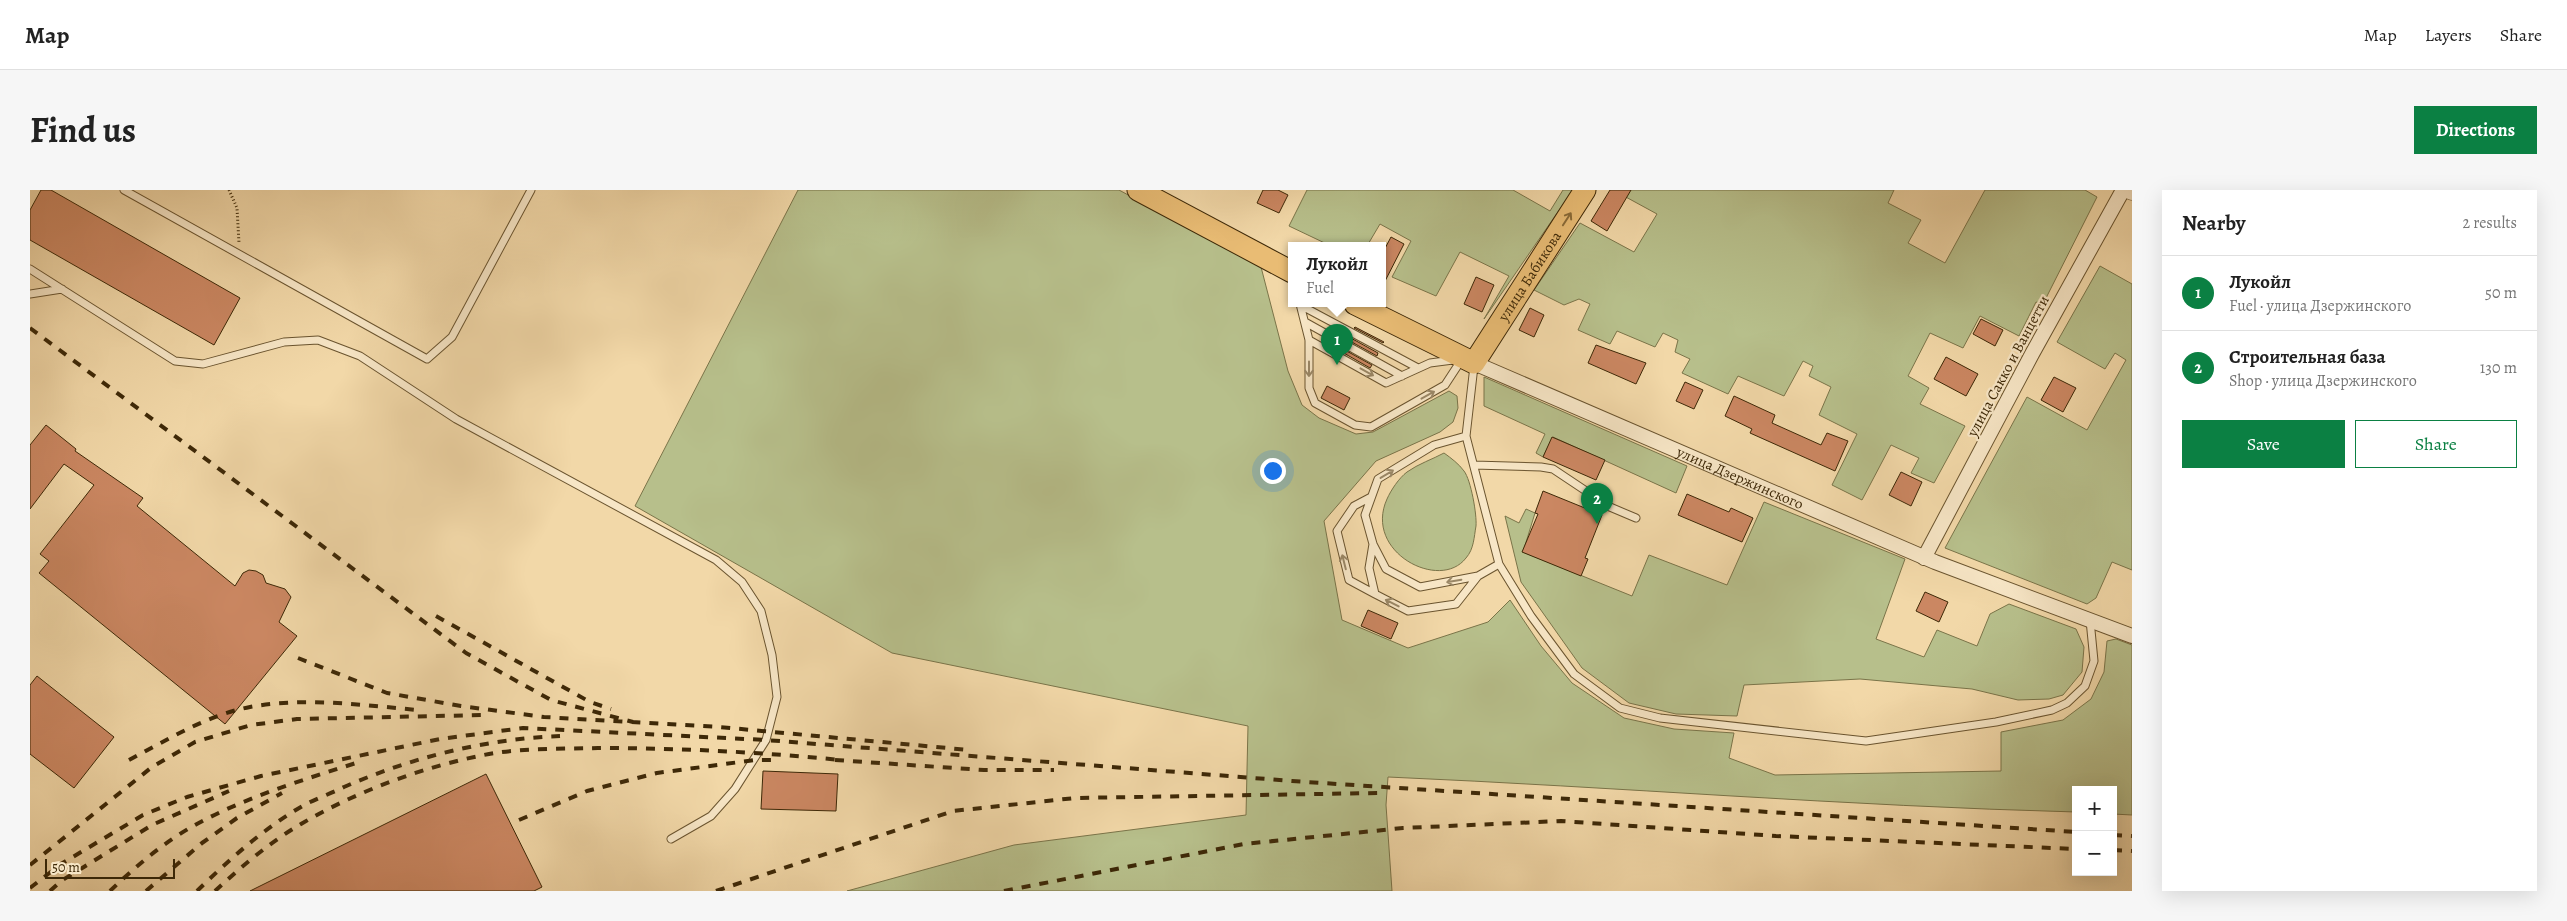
<!DOCTYPE html>
<html lang="en">
<head>
<meta charset="utf-8">
<style>
	:root { --surface:#fff; --page:#f6f6f6; --text:#222; --muted:#767676; --line:#e0e0e0; --accent:#0b8043 }
	body { margin:0; font-family:Alegreya,serif; background:var(--page); color:var(--text) }
	.controls { position:absolute; right:15px; bottom:15px; display:grid; overflow:hidden; border-radius:0px; box-shadow:0 5px 20px #0002 }
	.controls button { width:45px; height:45px; display:grid; place-items:center; padding:0; border:0; border-bottom:1px solid var(--line); background:var(--surface); color:var(--text); font:25px sans-serif }
	.scale { position:absolute; left:15px; bottom:12px; width:130px; box-sizing:border-box; padding-left:5px; border:2px solid #3d2807; border-top:0; font-size:14px; line-height:18px; white-space:nowrap; color:#3d2807; -webkit-text-stroke:4px #f7e6c6; paint-order:stroke }
	.you { position:absolute; left:1242px; top:280px; width:18px; height:18px; margin:-12px; border:4px solid #fff; border-radius:50%; background:#1a73e8; box-shadow:0 0 0 8px #1a73e833 }
	.badge { display:grid; place-items:center; width:32px; height:32px; border-radius:50%; background:var(--accent); color:#fff; font-size:16px; font-weight:700 }
	.pin { position:absolute; translate:-50% -41px; filter:drop-shadow(0 1px 2px #0008) }
	.pin::after { content:''; position:absolute; top:26px; width:18px; height:15px; background:inherit; clip-path:polygon(0 0,100% 0,50% 100%) }
	.popup { position:absolute; left:1258px; top:52px; width:98px; height:65px; box-sizing:border-box; display:grid; place-content:center; border-radius:0px; background:var(--surface); filter:drop-shadow(0 1px 4px #0005); font-size:16px; white-space:nowrap; color:var(--muted) }
	.popup b { font-size:19px; color:var(--text) }
	.popup::after { content:''; position:absolute; left:50%; top:100%; margin-left:-10px; border:10px solid transparent; border-top-color:var(--surface) }
	.list { margin:0; padding:0; list-style:none }
	h2 { display:flex; justify-content:space-between; align-items:center; height:65px; margin:0; padding:0 20px; font-size:21px }
	h2 small { font-size:16px; font-weight:400; color:var(--muted) }
	.list li { display:grid; grid-template-columns:32px 1fr auto; gap:15px; align-items:center; box-sizing:border-box; height:75px; padding:0 20px; border-top:1px solid var(--line) }
	.list b { display:block; font-size:19px; white-space:nowrap }
	.list p { margin:0; font-size:16px; white-space:nowrap; color:var(--muted) }
	.list em { font-size:16px; font-style:normal; color:var(--muted) }
	.actions { display:flex; gap:10px; padding:15px 20px }
	.actions a { flex:1; padding:11px 0; border:1px solid var(--accent); border-radius:0px; text-align:center; font-size:18px; color:var(--accent) }
	.actions .main { background:var(--accent); color:#fff }
	.map { position:relative; flex:none; width:2102px; height:701px; overflow:hidden; border-radius:0px }
	header { display:flex; align-items:center; gap:30px; box-sizing:border-box; height:70px; padding:0 25px; background:var(--surface); border-bottom:1px solid var(--line) }
	header strong { font-size:24px }
	nav { display:flex; gap:28px; margin-inline-start:auto; font-size:18px }
	.intro { display:flex; align-items:center; justify-content:space-between; box-sizing:border-box; height:120px; padding:0 30px }
	h1 { margin:0; font-size:35px }
	.button { padding:12px 22px; border-radius:0px; background:var(--accent); color:#fff; font-size:18px; font-weight:700 }
	main { display:flex; gap:30px; padding:0 30px }
	aside { flex:1; background:var(--surface); border-radius:0px; box-shadow:0 5px 20px #0002 }
	.map>svg:first-child { display:block }
</style>
</head>
<body>
<header>
<strong>Map</strong>
<nav><a>Map</a><a>Layers</a><a>Share</a></nav>
</header>
<div class="intro"><h1>Find us</h1><a class="button">Directions</a></div>
<main>
<div class="map">
<svg width="2102" height="701" viewBox="0 0 2102 701">
	<rect width="100%" height="100%" fill="#f2d8a8"/>
	<filter id="stains"><feTurbulence type="fractalNoise" baseFrequency=".004" numOctaves="4"/><feColorMatrix values="0 0 0 0 .2 0 0 0 0 .09 0 0 0 0 .02 0 0 0 .5 -.17"/></filter>
	<radialGradient id="worn" r=".72"><stop offset=".6" stop-color="#630" stop-opacity="0"/><stop offset="1" stop-color="#630" stop-opacity=".3"/></radialGradient>
	<!-- green -->
	<path fill="#b7bf8b" stroke="#7a7449" d="M 768,0 L 1089,0 L 1231,77 L 1258,181 L 1272,215 L 1289,228 L 1326,244 L 1343,242 L 1419,201 L 1427,206 L 1428,218 L 1423,232 L 1410,242 L 1346,271 L 1294,331 L 1312,430 L 1378,458 L 1458,432 L 1480,410 L 1511,456 L 1542,493 L 1594,528 L 1644,539 L 1704,543 L 1699,568 L 1745,585 L 1971,581 L 1971,542 L 2033,530 L 2061,509 L 2074,482 L 2077,451 L 2086,449 L 2102,455 L 2102,625 L 2083,624 L 2083,600 L 2046,600 L 2046,622 C 1816,616 1588,597 1358,587 L 1356,615 L 1362,701 L 817,701 L 984,655 L 1216,625 L 1218,536 L 862,463 L 605,316 Z
		M 1277,0 L 1483,0 L 1520,21 L 1533,0 L 1543,0 L 1454,129 L 1479,86 L 1430,62 L 1406,106 L 1362,87 L 1381,51 L 1350,34 L 1337,56 L 1301,56 L 1259,36 Z
		M 1583,0 L 1864,0 L 1858,13 L 1891,30 L 1878,53 L 1915,73 L 1955,0 L 2055,0 L 2067,7 L 2013,114 L 2006,112 L 1989,146 L 1950,126 L 1933,158 L 1900,143 L 1878,186 L 1899,198 L 1890,214 L 1935,236 L 1904,293 L 1881,283 L 1889,268 L 1861,255 L 1832,310 L 1802,295 L 1827,244 L 1789,225 L 1801,197 L 1779,186 L 1783,176 L 1773,171 L 1754,206 L 1708,186 L 1698,204 L 1652,183 L 1660,169 L 1645,162 L 1648,150 L 1633,143 L 1625,157 L 1587,141 L 1580,154 L 1548,140 L 1560,114 L 1549,109 L 1534,115 L 1504,100 L 1550,33 L 1604,62 L 1627,24 Z
		M 2070,76 L 2102,94 L 2102,380 L 2082,372 L 2066,408 L 2057,414 L 1915,358 L 1997,207 L 2057,240 L 2096,170 L 2085,163 L 2075,179 L 2027,152 Z
		M 1454,187 L 1657,276 L 1646,303 L 1523,247 L 1513,267 L 1506,263 L 1515,244 L 1454,216 Z
		M 1414,263 C 1421,268 1429,274 1434,281 C 1441,290 1447,325 1446,336 C 1444,347 1444,359 1436,368 C 1410,402 1333,362 1357,309 C 1361,300 1369,288 1377,282 C 1388,274 1403,269 1414,263 Z
		M 1734,312 L 1875,369 L 1846,449 L 1894,467 L 1907,440 L 1947,456 L 1960,424 L 1979,414 L 2046,439 L 2054,457 L 2052,482 L 2033,505 L 2019,509 L 1988,510 L 1942,499 L 1830,489 L 1714,495 L 1707,526 L 1646,524 L 1599,513 L 1552,478 L 1491,392 L 1475,326 L 1489,333 L 1496,319 L 1505,323 L 1493,362 L 1602,406 L 1619,365 L 1697,395 Z"/>
	<!-- building -->
	<path fill="#cb8762" stroke="#3d2807" d="M 11,0 L 21,0 L 210,108 L 184,155 L 0,50 L 0,20 Z
		M 1233,0 L 1248,0 L 1258,5 L 1249,23 L 1227,13 Z
		M 1580,0 L 1601,0 L 1577,41 L 1561,31 Z
		M 1361,47 L 1374,54 L 1352,97 L 1352,64 Z
		M 1446,87 L 1464,95 L 1452,122 L 1434,114 Z
		M 1500,118 L 1514,125 L 1504,147 L 1489,140 Z
		M 1951,129 L 1973,140 L 1965,156 L 1943,144 Z
		M 1325,137 L 1354,152 L 1353,153 L 1324,138 Z
		M 1319,147 L 1348,163 L 1347,166 L 1318,150 Z
		M 1566,155 L 1616,173 L 1606,194 L 1558,173 Z
		M 1313,159 L 1342,175 L 1340,178 L 1312,162 Z
		M 1916,167 L 1948,184 L 1936,206 L 1904,189 Z
		M 2024,187 L 2046,198 L 2033,222 L 2011,210 Z
		M 1655,192 L 1673,200 L 1664,219 L 1646,211 Z
		M 1297,196 L 1320,208 L 1314,220 L 1291,208 Z
		M 1704,206 L 1745,225 L 1742,233 L 1791,255 L 1797,243 L 1818,251 L 1805,281 L 1720,243 L 1722,239 L 1695,226 Z
		M 16,235 L 46,259 L 45,261 L 113,308 L 107,316 L 205,396 L 213,383 L 219,380 L 226,381 L 233,385 L 236,393 L 255,399 L 261,407 L 249,432 L 267,446 L 195,534 L 9,383 L 19,371 L 10,364 L 64,295 L 34,274 L 0,319 L 0,255 Z
		M 1522,247 L 1575,270 L 1566,290 L 1513,267 Z
		M 1871,282 L 1892,292 L 1881,316 L 1859,305 Z
		M 1513,301 L 1572,325 L 1555,368 L 1558,369 L 1551,386 L 1492,362 L 1508,324 L 1505,323 Z
		M 1657,304 L 1699,322 L 1701,318 L 1723,328 L 1712,352 L 1648,325 Z
		M 1895,402 L 1918,412 L 1909,432 L 1886,421 Z
		M 1338,420 L 1368,433 L 1361,449 L 1331,436 Z
		M 7,486 L 84,547 L 44,598 L 0,564 L 0,495 Z
		M 733,581 L 808,584 L 806,621 L 731,619 Z
		M 456,584 L 512,697 L 504,701 L 220,701 Z"/>
	<g fill="none" stroke-linecap="round" stroke-linejoin="round">
		<defs>
			<path id="service" d="M 94,0 L 397,169 L 422,147 L 501,0
				M 0,79 L 145,171 L 173,174 L 254,152 L 288,150 L 330,166 L 426,229 L 686,370 L 712,392 L 731,421 L 742,465 L 747,507 L 736,550 L 705,599 L 681,626 L 641,649
				M 0,104 L 32,99
				M 1270,114 L 1279,150 L 1279,198 L 1285,213 L 1325,235 L 1341,237 L 1415,195 L 1432,169
				M 1270,115 L 1388,178
				M 1275,132 L 1372,186
				M 1279,150 L 1356,193 L 1400,173 L 1423,170
				M 1444,176 L 1436,246 L 1469,374 L 1501,426 L 1544,484 L 1590,518 L 1630,528 L 1836,551 L 1966,532 L 2022,520 L 2037,513 L 2055,496 L 2064,471 L 2060,430
				M 1436,246 L 1404,255 L 1348,289 L 1335,325 L 1343,354 L 1356,379 L 1390,397 L 1448,386 L 1469,374
				M 1444,275 L 1511,277 L 1523,279 L 1580,317 L 1606,328
				M 1341,307 L 1324,316 L 1307,341 L 1319,390 L 1345,404
				M 1343,354 L 1339,378 L 1345,404 L 1378,421 L 1426,414 L 1448,386"/>
			<g id="minor">
				<path id="s1" d="M 1444,173 L 1905,372 L 2102,446"/>
				<path d="M 1894,368 L 2002,164 L 2093,0"/>
			</g>
			<path id="tertiary" d="M 2100,0 L 2102,1"/>
			<g id="primary">
				<path d="M 1108,0 L 1262,82"/>
				<path id="s2" d="M 1325,114 L 1444,173 L 1555,0"/>
			</g>
		</defs>
		<!-- service casing -->
		<use href="#service" stroke="#6a542f" stroke-width="9"/>
		<!-- minor casing -->
		<use href="#minor" stroke="#6a542f" stroke-width="16"/>
		<!-- tertiary casing -->
		<use href="#tertiary" stroke="#6a542f" stroke-width="19"/>
		<!-- primary casing -->
		<use href="#primary" stroke="#3d2807" stroke-width="23"/>
		<!-- path -->
		<path stroke="#3d2807" stroke-width="3" stroke-dasharray="1 2.5" stroke-linecap="butt" d="M 199,0 L 207,18 L 209,53"/>
		<!-- service -->
		<use href="#service" stroke="#f7e6c6" stroke-width="7"/>
		<!-- minor -->
		<use href="#minor" stroke="#f7e6c6" stroke-width="14"/>
		<!-- tertiary -->
		<use href="#tertiary" stroke="#f7e6c6" stroke-width="18"/>
		<!-- primary -->
		<use href="#primary" stroke="#e9bc74" stroke-width="21"/>
		<!-- rail -->
		<path stroke="#3d2807" stroke-width="4" stroke-dasharray="9 9" stroke-linecap="butt" d="M 0,138 L 436,463 L 521,510 L 603,532
			M 406,426 L 560,512 L 581,519
			M 268,468 L 357,503 L 431,516 L 514,527 L 689,537 L 939,560
			M 99,570 C 137,550 177,525 220,517 C 275,507 332,515 387,520
			M 805,570 L 954,580 L 1024,580
			M 489,630 L 557,601 L 627,583 L 725,570 L 745,570
			M 2083,645 L 2102,646
			M 2083,660 L 2102,661
			M 0,675 L 122,577 L 165,552 L 221,535 L 267,529 L 454,525
			M 0,698 L 31,674 L 113,625 L 157,607 L 231,586 L 410,549 L 493,538 L 736,550 L 1262,591 L 2046,642
			M 20,701 L 31,691 L 122,635 L 199,601
			M 80,701 C 105,677 134,652 165,635 C 216,607 273,590 329,572
			M 116,701 L 172,653 L 207,628 L 252,603
			M 167,701 C 200,669 235,637 276,614 C 288,608 302,603 314,597 C 383,567 455,549 530,546
			M 185,701 C 211,677 240,652 271,634 C 327,601 395,576 459,564 C 494,558 532,559 568,558 C 649,558 730,562 810,570
			M 686,701 L 923,621 L 1045,608 L 1348,603
			M 974,701 L 1214,654 L 1373,638 L 1531,631 L 1746,646 L 2046,659"/>
	</g>
	<!-- one-way arrows -->
	<defs><path id="oneway-shaft" d="M-6 0H5M1.5-3L5.5 0L1.5 3" fill="none" stroke-width="1.6" stroke-linecap="round" stroke-linejoin="round" transform="scale(1.25)"/></defs>
	<use stroke="#8a6b38" href="#oneway-shaft" transform="translate(1537 29) rotate(-57)"/>
	<g stroke="#9a8766">
		<use href="#oneway-shaft" transform="translate(1279 179) rotate(90)"/>
		<use href="#oneway-shaft" transform="translate(1337 182) rotate(29)"/>
		<use href="#oneway-shaft" transform="translate(1398 205) rotate(-29)"/>
		<use href="#oneway-shaft" transform="translate(1357 284) rotate(-31)"/>
		<use href="#oneway-shaft" transform="translate(1314 372) rotate(-104)"/>
		<use href="#oneway-shaft" transform="translate(1424 391) rotate(170)"/>
		<use href="#oneway-shaft" transform="translate(1362 413) rotate(-153)"/>
	</g>
	<g text-anchor="middle" dominant-baseline="central" stroke-width="4.5" stroke-linejoin="round" paint-order="stroke">
		<!-- street labels -->
		<g font-size="15" fill="#3d2807" stroke="#f7e6c6">
			<text stroke="none"><textPath href="#s2" startOffset="236">улица Бабикова</textPath></text>
			<text transform="translate(1978 176) rotate(-62)">улица Сакко и Ванцетти</text>
			<text stroke="none"><textPath href="#s1" startOffset="290">улица Дзержинского</textPath></text>
		</g>
	</g>
	<rect width="100%" height="100%" filter="url(#stains)"/>
	<rect width="100%" height="100%" fill="url(#worn)"/>
</svg>
<div class="controls">
<button>+</button>
<button>−</button>
</div>
<div class="scale">50 m</div>
<div class="you"></div>
<div class="pin badge" style="left:1307px;top:175px">1</div>
<div class="popup"><b>Лукойл</b>Fuel</div>
<div class="pin badge" style="left:1567px;top:334px">2</div>
</div>
<aside>
<h2>Nearby<small>2 results</small></h2>
<ul class="list">
<li><span class="badge">1</span><div><b>Лукойл</b><p>Fuel · улица Дзержинского</p></div><em>50 m</em></li>
<li><span class="badge">2</span><div><b>Строительная база</b><p>Shop · улица Дзержинского</p></div><em>130 m</em></li>
</ul>
<div class="actions"><a class="main">Save</a><a>Share</a></div>
</aside>
</main>
</body>
</html>
